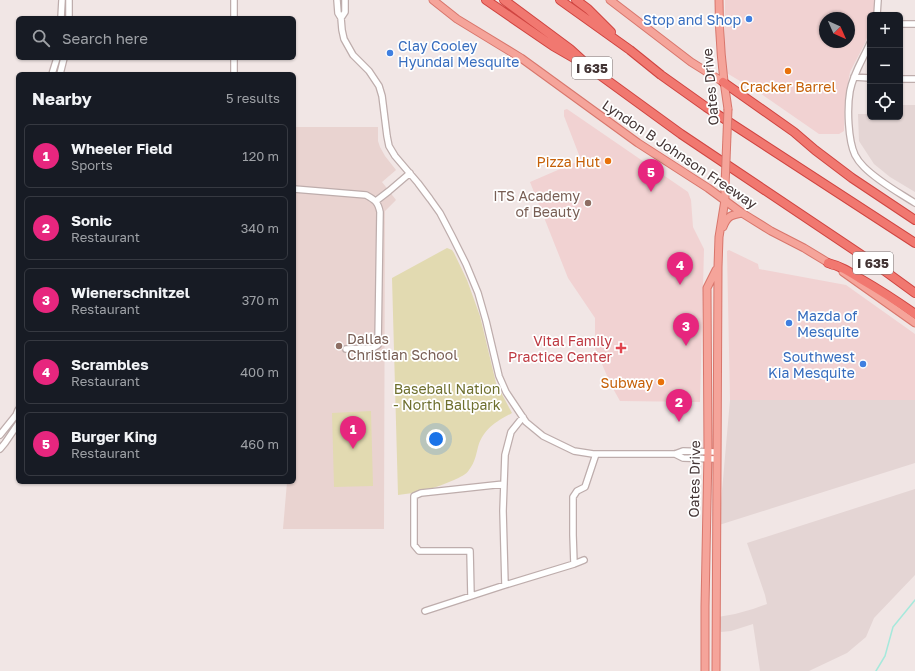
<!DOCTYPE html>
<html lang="en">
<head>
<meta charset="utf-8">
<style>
	:root { --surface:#171b24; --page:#242831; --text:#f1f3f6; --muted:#9ea1a6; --line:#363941; --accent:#e7267e }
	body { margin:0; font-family:"Golos Text",sans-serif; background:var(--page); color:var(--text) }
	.controls { position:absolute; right:12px; top:12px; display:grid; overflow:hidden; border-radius:6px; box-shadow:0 1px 3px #0004 }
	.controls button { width:36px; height:36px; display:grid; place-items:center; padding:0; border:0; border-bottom:1px solid var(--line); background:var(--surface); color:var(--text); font:20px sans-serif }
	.compass { position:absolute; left:819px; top:12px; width:36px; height:36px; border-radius:50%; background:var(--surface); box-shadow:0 1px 3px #0004; rotate:135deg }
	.you { position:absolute; left:436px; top:439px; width:14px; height:14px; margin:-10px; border:3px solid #fff; border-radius:50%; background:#1a73e8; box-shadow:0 0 0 6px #1a73e833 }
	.badge { display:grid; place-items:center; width:26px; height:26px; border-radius:50%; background:var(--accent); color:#fff; font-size:13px; font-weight:700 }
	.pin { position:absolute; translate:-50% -33px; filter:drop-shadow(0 1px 2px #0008) }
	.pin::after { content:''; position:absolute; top:21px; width:14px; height:12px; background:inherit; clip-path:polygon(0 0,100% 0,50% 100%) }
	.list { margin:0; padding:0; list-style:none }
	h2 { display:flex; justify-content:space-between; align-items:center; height:52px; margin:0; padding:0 16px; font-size:17px }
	h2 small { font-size:13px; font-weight:400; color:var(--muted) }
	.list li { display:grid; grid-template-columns:26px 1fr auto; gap:12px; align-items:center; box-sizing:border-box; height:64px; margin:0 8px 8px; padding:0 8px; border:1px solid var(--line); border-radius:6px }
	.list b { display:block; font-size:15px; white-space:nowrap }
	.list p { margin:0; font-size:13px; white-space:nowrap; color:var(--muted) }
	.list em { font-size:13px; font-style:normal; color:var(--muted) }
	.icon { flex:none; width:22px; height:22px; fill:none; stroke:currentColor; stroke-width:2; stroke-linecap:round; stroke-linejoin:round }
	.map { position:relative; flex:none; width:915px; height:671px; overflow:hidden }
	.search { position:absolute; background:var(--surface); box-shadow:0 1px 3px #0004; left:16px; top:16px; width:280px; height:44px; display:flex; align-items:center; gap:10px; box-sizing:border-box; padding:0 14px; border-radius:6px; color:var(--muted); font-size:15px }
	.panel { position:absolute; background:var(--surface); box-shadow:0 1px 3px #0004; left:16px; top:72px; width:280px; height:412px; border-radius:6px }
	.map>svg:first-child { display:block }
</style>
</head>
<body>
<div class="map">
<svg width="915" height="671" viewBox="0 0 915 671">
	<rect width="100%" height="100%" fill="#f1e6e5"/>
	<!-- residential -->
	<path fill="#e4d5d4" d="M 900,105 L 915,105 L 915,192 L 890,177 L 874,164 L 859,141 L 858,114 L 870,114 L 870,117 L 900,117 Z
		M 730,400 L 915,400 L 915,463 L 719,525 Z
		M 915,489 L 915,575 L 874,618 L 866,637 L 847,653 L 809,671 L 760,671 L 753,624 L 731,631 L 721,632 L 718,617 L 735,614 L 753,609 L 767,604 L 765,595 L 747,543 Z"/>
	<!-- commercial -->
	<path fill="#f1d2d2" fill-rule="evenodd" d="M 725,0 L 875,0 L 874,15 L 870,15 L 870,29 L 865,43 L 850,72 L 845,101 L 844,131 L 839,134 L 819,134 L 760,93 L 725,72 ZM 825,18 L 849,18 L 849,42 L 825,42 Z
		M 567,109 L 688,192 L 691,200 L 693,227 L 704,249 L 700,402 L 620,401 L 611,385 L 595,348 L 595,318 L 568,278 L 530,182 L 581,160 L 564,116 L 564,110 Z
		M 729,250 L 758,264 L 759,269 L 846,285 L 915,334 L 915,400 L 730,400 L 727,251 Z"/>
	<!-- education -->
	<path fill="#e9d3d0" d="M 294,127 L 378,127 L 378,141 L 380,147 L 385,156 L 396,170 L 382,182 L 396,200 L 385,211 L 384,529 L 283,529 L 287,482 L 294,482 Z"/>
	<!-- green -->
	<path fill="#e2dab1" d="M 447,248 L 452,250 L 454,253 L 467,280 L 480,316 L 496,383 L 512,413 C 496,422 484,428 478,447 C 476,455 475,462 469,470 C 466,475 460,477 454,480 C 436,488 418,493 398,495 L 392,278 Z
		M 371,411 L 373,486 L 334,487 L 332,413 Z"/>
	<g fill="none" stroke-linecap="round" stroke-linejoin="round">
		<!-- stream -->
		<path stroke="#a6e9dc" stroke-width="1.5" d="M 876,671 L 885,656 L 893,627 L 915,600"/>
		<defs>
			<path id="minor" d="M 234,0 L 234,18
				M 337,0 L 338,13 L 341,18 L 342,30 L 344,39 L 353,55 L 369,71 L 379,86 L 382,96 L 387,136 L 389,146 L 395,156 L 418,183 L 430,199 L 440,213 L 452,236 L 466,264 L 478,293 L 486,321 L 499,376 L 506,392 L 526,422 L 543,436 L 574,451 L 593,454 L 675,454 L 683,451 L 716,452
				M 877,15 L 878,0
				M 61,18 L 62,0
				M 69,18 L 69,0
				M 341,18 L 345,12 L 345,0
				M 900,24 L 915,24
				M 870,43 C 863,59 853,74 850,91 C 847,108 848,140 855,155 C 857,159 861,164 864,167 C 879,182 898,192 915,203
				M 52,74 L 57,58
				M 60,74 L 64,58
				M 234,74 L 234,58
				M 854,77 L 870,78
				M 900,79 L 915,79
				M 294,189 L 366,195 C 375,200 378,202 380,212 L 378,345 L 373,348 L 346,349
				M 376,201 L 389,191 L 410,173
				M 0,435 L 16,415 L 18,410
				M 0,449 L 5,443 L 18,424
				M 675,454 L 683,458 L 716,459
				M 574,564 L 584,560
				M 505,585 L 503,511 L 505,455 L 511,432 L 523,417
				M 471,596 L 470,551 L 419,551 L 414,545 L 414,496 L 421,493 L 504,484
				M 425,611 L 505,585 L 574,564 L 573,535 L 573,497 L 577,491 L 585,487 L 596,454"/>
			<path id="major" d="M 433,0 L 457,19 L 521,58 L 638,143 L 708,188 L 742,213 L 771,231 L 804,248 L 832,265
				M 610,0 L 661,39 L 691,62 L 723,82
				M 719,0 C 719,37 722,73 728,109
				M 723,227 C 727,216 731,215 742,213
				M 843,272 L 915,323
				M 705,671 L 705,606 L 708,452 L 707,288 L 716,270
				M 716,671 L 718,267 L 719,237 L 725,200 L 725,186"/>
			<path id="highway" d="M 486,0 L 553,46 L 579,61
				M 504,0 L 570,49 L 593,70 L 681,134 L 878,266 L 915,293
				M 560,0 L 630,50 L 661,75 L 706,107 L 915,243
				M 576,0 L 588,9 L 611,32
				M 723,82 L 794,132 L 815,150 L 852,178 L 915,220
				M 828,263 C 840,266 848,271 859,278 C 878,289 897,301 915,314"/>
		</defs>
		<!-- minor casing -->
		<use href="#minor" stroke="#beadac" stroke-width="8"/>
		<!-- major casing -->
		<use href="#major" stroke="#d8766c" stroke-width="9"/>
		<!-- highway casing -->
		<use href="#highway" stroke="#cf4541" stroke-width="10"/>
		<!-- minor -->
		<use href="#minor" stroke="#fff" stroke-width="5.5"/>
		<!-- major -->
		<use href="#major" stroke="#f5a49a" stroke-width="7"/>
		<!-- highway -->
		<use href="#highway" stroke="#f17870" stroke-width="8"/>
		<defs>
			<path id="major-bridge" d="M 725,186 L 728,109"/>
		</defs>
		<!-- major-bridge casing -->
		<use href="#major-bridge" stroke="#d8766c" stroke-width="9" stroke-linecap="butt"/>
		<!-- major-bridge -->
		<use href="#major-bridge" stroke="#f5a49a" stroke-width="7"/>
	</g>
	<!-- markers -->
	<g fill="#3f7fe0" stroke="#fff" stroke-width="1.5">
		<circle cx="749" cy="19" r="4"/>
		<circle cx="390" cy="53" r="4"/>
		<circle cx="789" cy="323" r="4"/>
		<circle cx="863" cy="364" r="4"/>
	</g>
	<g fill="#e8710a" stroke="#fff" stroke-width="1.5">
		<circle cx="788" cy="71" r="4"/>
		<circle cx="608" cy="161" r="4"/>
		<circle cx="661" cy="382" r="4"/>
	</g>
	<g fill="#8d6e63" stroke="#fff" stroke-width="1.5">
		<circle cx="588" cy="203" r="4"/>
		<circle cx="339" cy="346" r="4"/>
	</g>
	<path fill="#e0444e" stroke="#fff" stroke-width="1.5" d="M619 342h4v4h4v4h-4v4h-4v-4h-4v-4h4z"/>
	<g text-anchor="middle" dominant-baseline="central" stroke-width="3.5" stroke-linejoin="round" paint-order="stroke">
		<!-- shield labels -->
		<g fill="#fff" stroke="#7b7272" stroke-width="1">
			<rect x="572" y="57" width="40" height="22" rx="3"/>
			<rect x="853" y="252" width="40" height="22" rx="3"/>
		</g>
		<g font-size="13" font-weight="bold" fill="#433535">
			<text x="592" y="68">I 635</text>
			<text x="873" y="263">I 635</text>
		</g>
		<!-- shop labels -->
		<g font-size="14" fill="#366cbe" stroke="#fff" text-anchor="end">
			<text x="741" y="19">Stop and Shop</text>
			<text x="398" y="45" text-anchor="start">Clay Cooley<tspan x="398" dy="16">Hyundai Mesquite</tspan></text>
			<text x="797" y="315" text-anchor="start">Mazda of<tspan x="797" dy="16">Mesquite</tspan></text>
			<text x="855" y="356">Southwest<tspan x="855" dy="16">Kia Mesquite</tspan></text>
		</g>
		<!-- food labels -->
		<g font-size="14" fill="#c56008" stroke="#fff" text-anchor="end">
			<text x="788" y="86" text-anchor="middle">Cracker Barrel</text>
			<text x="600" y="161">Pizza Hut</text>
			<text x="653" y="382">Subway</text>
		</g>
		<!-- street labels -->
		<g font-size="14" fill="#433535" stroke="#fff">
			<text transform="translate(710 87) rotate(-95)">Oates Drive</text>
			<text transform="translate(680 154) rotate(34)">Lyndon B Johnson Freeway</text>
			<text transform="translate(694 479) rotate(-89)">Oates Drive</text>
		</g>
		<!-- education labels -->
		<g font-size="14" fill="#785e54" stroke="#fff" text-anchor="end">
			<text x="580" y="195">ITS Academy<tspan x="580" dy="16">of Beauty</tspan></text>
			<text x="347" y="338" text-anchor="start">Dallas<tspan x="347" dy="16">Christian School</tspan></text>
		</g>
		<!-- health labels -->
		<g font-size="14" fill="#be3a42" stroke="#fff" text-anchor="end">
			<text x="612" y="340">Vital Family<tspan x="612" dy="16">Practice Center</tspan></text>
		</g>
		<!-- park labels -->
		<g font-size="14" fill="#6e6f2e" stroke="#fff">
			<text x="447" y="388">Baseball Nation<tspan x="447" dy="16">- North Ballpark</tspan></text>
		</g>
	</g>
</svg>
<div class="controls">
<button>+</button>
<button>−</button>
<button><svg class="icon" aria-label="locate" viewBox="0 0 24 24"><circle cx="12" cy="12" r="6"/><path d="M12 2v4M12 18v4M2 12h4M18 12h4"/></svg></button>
</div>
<svg class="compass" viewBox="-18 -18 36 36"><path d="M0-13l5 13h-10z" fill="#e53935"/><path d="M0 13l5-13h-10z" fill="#9ea1a6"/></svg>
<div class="you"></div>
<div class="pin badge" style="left:353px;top:449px">1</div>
<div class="pin badge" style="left:679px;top:422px">2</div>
<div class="pin badge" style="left:686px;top:346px">3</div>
<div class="pin badge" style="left:680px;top:285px">4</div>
<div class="pin badge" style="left:651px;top:192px">5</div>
<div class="search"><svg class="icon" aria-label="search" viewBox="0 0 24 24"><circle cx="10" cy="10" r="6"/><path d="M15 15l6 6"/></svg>Search here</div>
<section class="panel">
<h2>Nearby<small>5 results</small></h2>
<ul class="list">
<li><span class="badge">1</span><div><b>Wheeler Field</b><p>Sports</p></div><em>120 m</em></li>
<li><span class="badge">2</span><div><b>Sonic</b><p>Restaurant</p></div><em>340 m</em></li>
<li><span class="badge">3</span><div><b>Wienerschnitzel</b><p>Restaurant</p></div><em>370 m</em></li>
<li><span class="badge">4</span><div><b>Scrambles</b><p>Restaurant</p></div><em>400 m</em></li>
<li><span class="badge">5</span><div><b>Burger King</b><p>Restaurant</p></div><em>460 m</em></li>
</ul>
</section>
</div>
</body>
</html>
